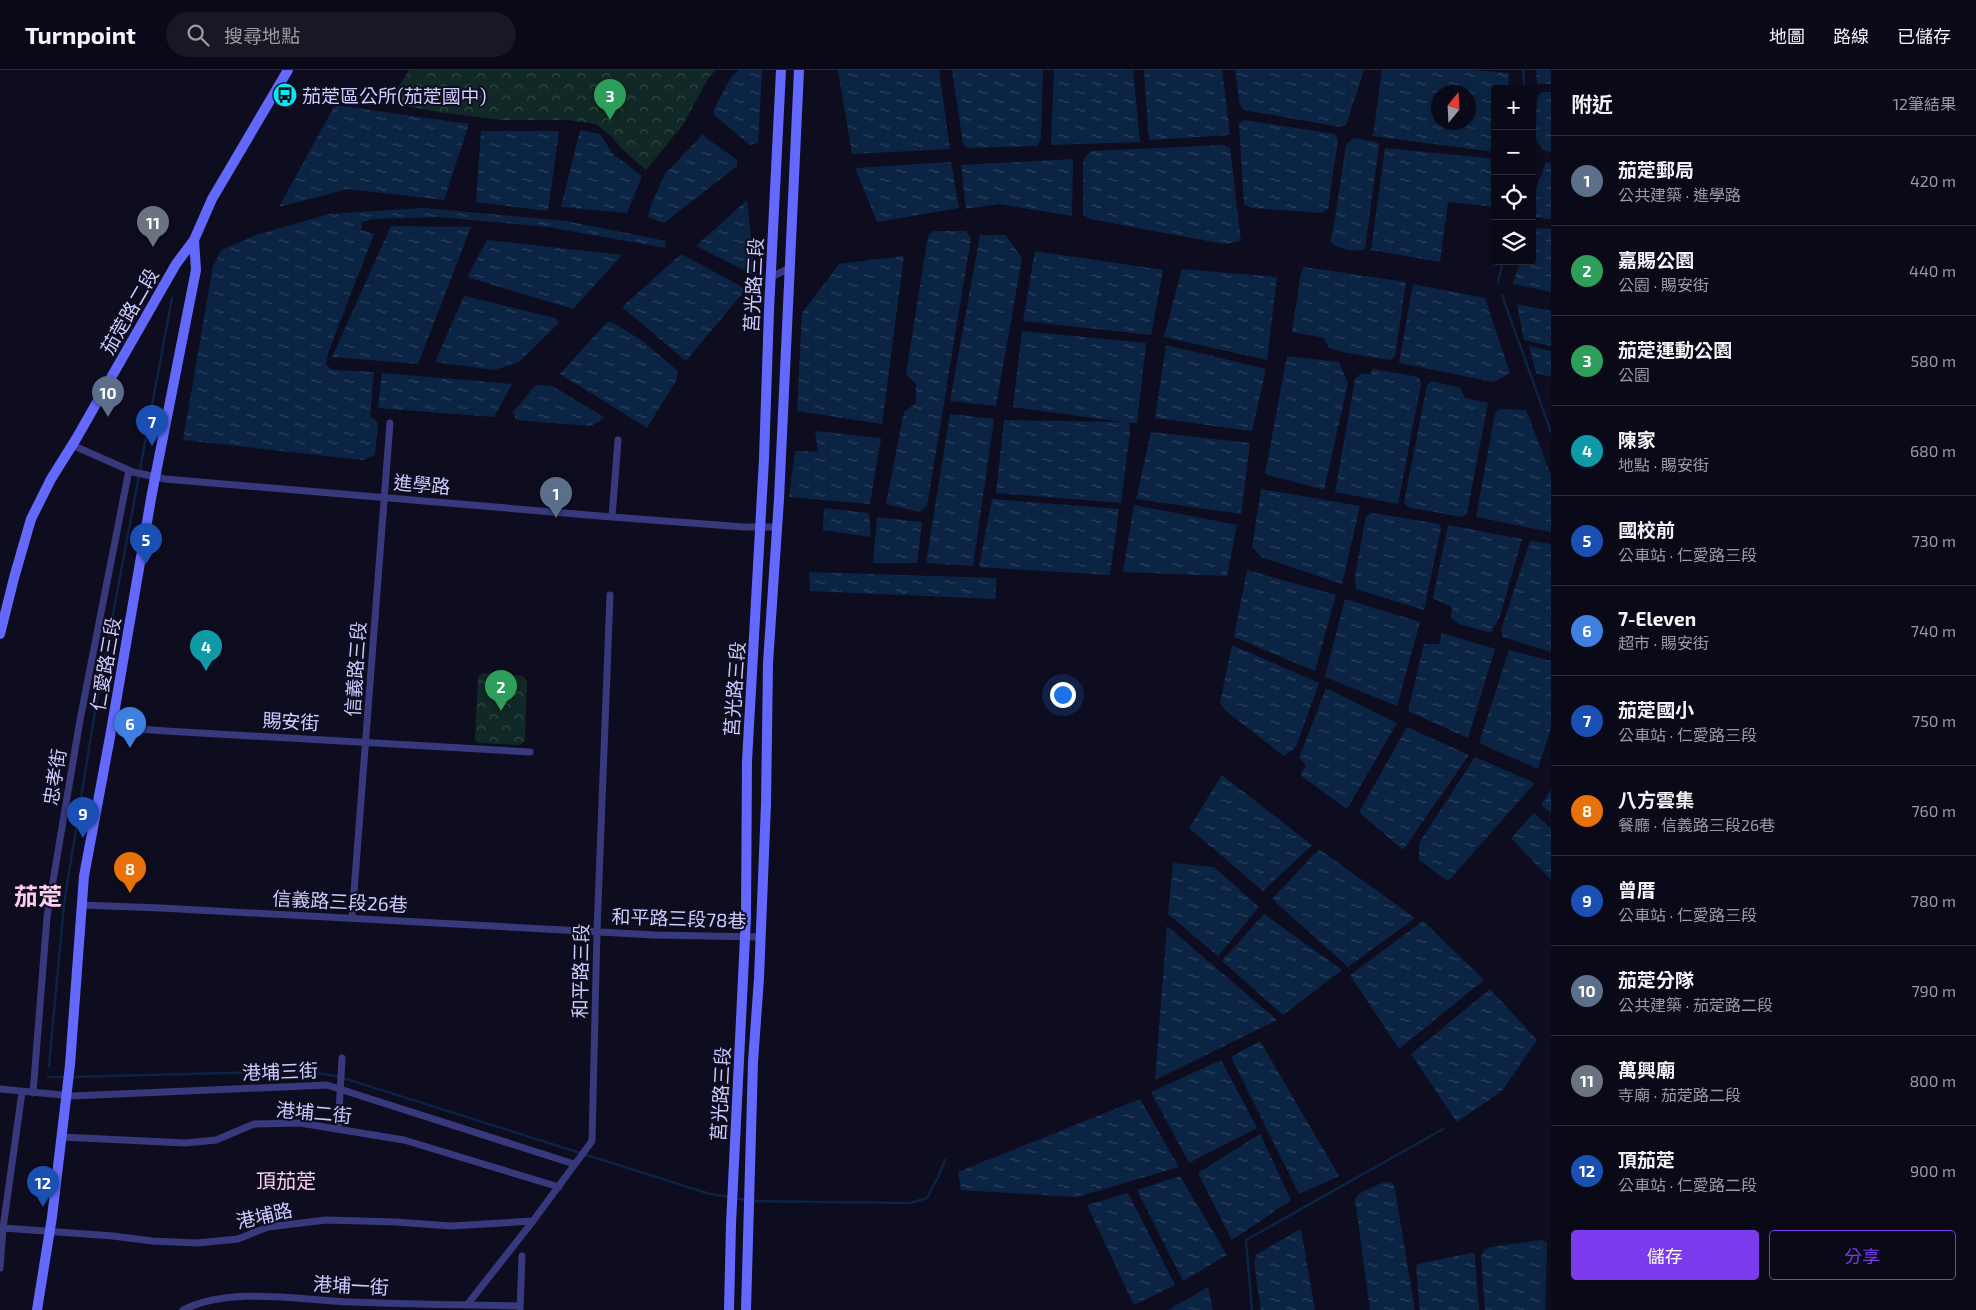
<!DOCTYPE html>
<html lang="zh-TW">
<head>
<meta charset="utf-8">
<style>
	:root { --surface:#0a0917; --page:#181724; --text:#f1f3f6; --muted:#999aa1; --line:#2a2a36; --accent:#7c3aed }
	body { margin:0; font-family:"Exo 2","Noto Sans TC",sans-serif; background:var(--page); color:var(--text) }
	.controls { position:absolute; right:15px; top:15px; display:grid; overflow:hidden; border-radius:5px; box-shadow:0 2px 8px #0003 }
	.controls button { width:45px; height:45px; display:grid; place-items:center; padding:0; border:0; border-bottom:1px solid var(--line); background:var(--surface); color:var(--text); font:25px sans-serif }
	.compass { position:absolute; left:1431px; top:15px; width:45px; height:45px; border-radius:50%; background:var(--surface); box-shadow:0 2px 8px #0003; rotate:18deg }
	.you { position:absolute; left:1062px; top:624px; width:18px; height:18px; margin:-12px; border:4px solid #fff; border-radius:50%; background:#1a73e8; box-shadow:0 0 0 8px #1a73e833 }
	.badge { display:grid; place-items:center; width:32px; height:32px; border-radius:50%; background:var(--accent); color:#fff; font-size:16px; font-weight:700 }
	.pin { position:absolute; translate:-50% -41px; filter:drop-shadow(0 1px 2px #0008) }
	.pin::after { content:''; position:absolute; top:26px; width:18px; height:15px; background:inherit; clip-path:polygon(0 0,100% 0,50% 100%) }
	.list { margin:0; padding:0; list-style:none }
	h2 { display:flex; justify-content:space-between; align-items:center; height:65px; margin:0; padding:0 20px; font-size:21px }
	h2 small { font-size:16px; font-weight:400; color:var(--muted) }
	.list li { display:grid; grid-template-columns:32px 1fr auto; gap:15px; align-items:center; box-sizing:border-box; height:90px; padding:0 20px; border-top:1px solid var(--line) }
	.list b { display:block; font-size:19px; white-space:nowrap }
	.list p { margin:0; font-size:16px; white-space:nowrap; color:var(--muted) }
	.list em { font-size:16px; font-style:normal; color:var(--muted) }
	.actions { display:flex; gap:10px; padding:15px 20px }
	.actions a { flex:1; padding:11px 0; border:1px solid var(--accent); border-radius:5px; text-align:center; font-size:18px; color:var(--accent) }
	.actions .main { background:var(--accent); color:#fff }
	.icon { flex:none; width:28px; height:28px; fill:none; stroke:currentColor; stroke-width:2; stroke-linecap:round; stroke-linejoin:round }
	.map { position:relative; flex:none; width:1551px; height:1240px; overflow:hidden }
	header { display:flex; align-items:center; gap:30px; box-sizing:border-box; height:70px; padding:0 25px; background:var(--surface); border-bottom:1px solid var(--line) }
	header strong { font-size:24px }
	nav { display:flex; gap:28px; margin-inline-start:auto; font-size:18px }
	.search { width:350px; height:45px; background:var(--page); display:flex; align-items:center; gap:12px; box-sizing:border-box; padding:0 18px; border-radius:28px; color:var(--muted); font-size:19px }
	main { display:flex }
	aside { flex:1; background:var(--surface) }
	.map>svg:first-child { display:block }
</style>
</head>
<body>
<header>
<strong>Turnpoint</strong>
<div class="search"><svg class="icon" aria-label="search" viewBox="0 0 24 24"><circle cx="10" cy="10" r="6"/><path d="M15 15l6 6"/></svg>搜尋地點</div>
<nav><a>地圖</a><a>路線</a><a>已儲存</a></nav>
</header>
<main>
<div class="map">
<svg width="1551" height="1240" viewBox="0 0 1551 1240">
	<defs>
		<pattern id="forest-crowns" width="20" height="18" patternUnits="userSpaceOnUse" patternTransform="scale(1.25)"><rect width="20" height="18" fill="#102926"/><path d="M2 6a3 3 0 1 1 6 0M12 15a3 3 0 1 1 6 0" fill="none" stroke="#324747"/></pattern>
		<pattern id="water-ripples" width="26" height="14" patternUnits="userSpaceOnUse" patternTransform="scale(1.25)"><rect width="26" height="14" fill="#0c2443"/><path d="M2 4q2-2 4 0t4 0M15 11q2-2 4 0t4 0" fill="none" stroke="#2e425f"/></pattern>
	</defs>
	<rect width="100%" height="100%" fill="#0e0c1f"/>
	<!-- forest -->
	<path fill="url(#forest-crowns)" d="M 409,0 L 716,0 L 709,7 L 682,56 L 646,100 L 623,80 L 611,66 L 596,54 L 568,50 L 501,50 L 438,42 L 389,33 Z
		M 482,603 L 523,606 L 527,611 L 525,671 L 519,675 L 479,673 L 475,670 L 478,608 Z"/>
	<!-- water -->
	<path fill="url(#water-ripples)" fill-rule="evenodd" d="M 739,0 L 762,0 L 758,73 L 750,75 L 714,45 L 714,39 L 731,7 Z
		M 838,0 L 939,0 L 950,79 L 852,84 Z
		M 952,0 L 1043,0 L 1041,68 L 1037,76 L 967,78 L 963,74 Z
		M 1054,0 L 1133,0 L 1140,72 L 1051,75 Z
		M 1144,0 L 1222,0 L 1230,65 L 1149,70 Z
		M 1235,0 L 1364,0 L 1346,55 L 1340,57 L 1244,40 L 1240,35 Z
		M 1382,0 L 1472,0 L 1509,3 L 1508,19 L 1495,19 L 1495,82 L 1373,66 ZM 1438,22 L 1468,22 L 1468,52 L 1438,52 Z
		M 1536,0 L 1551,0 L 1551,14 L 1537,14 Z
		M 1542,22 L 1551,22 L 1551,82 L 1543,80 L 1535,68 L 1537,28 Z
		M 335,35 L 469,54 L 444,130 L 348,119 L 279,137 Z
		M 1244,50 L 1335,64 L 1338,70 L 1328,139 L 1322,143 L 1251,138 L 1244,134 L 1239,54 Z
		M 580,60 L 600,64 L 613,84 L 642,106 L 627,143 L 561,137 Z
		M 481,61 L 559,61 L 548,141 L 476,132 Z
		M 702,65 L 737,90 L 737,96 L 664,153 L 648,147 L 651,135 L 665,104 Z
		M 1353,68 L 1376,72 L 1379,75 L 1365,179 C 1355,183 1338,179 1330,172 L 1334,155 L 1346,75 Z
		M 1224,75 L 1230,78 L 1241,171 L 1224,174 L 1090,149 L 1083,145 L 1083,90 L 1091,81 Z
		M 1385,78 L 1495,89 L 1495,137 L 1448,132 L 1440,192 L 1371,180 Z
		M 1073,89 L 1072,146 L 999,134 L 966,139 L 961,95 Z
		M 951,92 L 959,138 L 877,152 L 855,98 Z
		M 1546,92 L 1551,93 L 1551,149 L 1532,147 L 1532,130 Z
		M 747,130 L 755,206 L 696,176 Z
		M 424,138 L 566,151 L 666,171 L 665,178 L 548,157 L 438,147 L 373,149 L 362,152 L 361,160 L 374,164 L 328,283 L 326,295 L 333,300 L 374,302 L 370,347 L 378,352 L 375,385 L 363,390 L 183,370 L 213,196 L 221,180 L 256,165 L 329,144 Z
		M 391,156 L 471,157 L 418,294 L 332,287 Z
		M 1532,158 L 1551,159 L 1551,222 L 1513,214 L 1520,191 L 1532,191 Z
		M 933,161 L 966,161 L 971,168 L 927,436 L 920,442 L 886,434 L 904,342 L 916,333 L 916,314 L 906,304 L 928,166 Z
		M 980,165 L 1005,165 L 1022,188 L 996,336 L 950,331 Z
		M 487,170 L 622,185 L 573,239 L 467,207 Z
		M 1035,181 L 1163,200 L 1151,265 L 1023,251 Z
		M 681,184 L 746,219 L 686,291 L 622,237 Z
		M 904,186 L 882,354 L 797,341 L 802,243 L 839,194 Z
		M 1304,197 L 1406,212 L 1395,286 L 1391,290 L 1347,283 L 1329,278 L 1324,268 L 1292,262 L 1301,203 Z
		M 1182,199 L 1277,207 L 1267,290 L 1164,267 Z
		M 1413,214 L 1485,228 L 1510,303 L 1494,312 L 1399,293 Z
		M 464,226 L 555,248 L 559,253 L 519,292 L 494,300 L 435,292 Z
		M 1517,234 L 1551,241 L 1551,276 L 1524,270 Z
		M 607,252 L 612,252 L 641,270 L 678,301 L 676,311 L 647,358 L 560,304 Z
		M 1022,261 L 1146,273 L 1137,353 L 1129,353 L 1130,362 L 1121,433 L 996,423 L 1004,350 L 1123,352 L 1013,337 Z
		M 1166,275 L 1266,299 L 1252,361 L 1155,348 Z
		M 1529,276 L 1551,281 L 1551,307 L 1536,303 Z
		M 1287,286 L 1339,292 L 1348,313 L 1324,420 L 1265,404 Z
		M 1373,299 L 1419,307 L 1421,314 L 1398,434 L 1335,422 L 1355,310 L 1360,304 L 1370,304 Z
		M 382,303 L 512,314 L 494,347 L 378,338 Z
		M 1432,311 L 1460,318 L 1465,328 L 1488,333 L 1467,443 L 1462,447 L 1408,437 L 1404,433 L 1427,315 Z
		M 536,315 L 552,316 L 604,347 L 599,352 L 590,356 L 516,350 L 513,342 Z
		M 1500,339 L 1526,340 L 1551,405 L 1551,462 L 1476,447 L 1495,343 Z
		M 950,344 L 994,349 L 973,496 L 926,493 Z
		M 815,361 L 881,368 L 870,434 L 789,427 L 795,381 L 818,382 Z
		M 1151,362 L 1250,373 L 1241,444 L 1136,429 Z
		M 1261,419 L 1360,436 L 1342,514 L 1261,487 L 1252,477 Z
		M 992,429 L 1119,439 L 1110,505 L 979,497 Z
		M 1134,435 L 1237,455 L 1227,506 L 1123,502 Z
		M 824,438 L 869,443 L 871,467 L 823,460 Z
		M 1372,443 L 1439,454 L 1441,458 L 1424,540 L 1356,519 L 1355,506 L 1366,446 Z
		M 877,447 L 922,452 L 917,493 L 873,493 Z
		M 1448,455 L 1522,469 L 1500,546 L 1491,563 L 1459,554 L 1451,548 L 1452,537 L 1433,528 Z
		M 1530,471 L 1551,474 L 1551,582 L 1503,567 L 1501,560 Z
		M 1247,500 L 1336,525 L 1315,601 L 1234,567 Z
		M 809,502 L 997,508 L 995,529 L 810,521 Z
		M 1345,529 L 1420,552 L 1397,636 L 1325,607 Z
		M 1442,563 L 1495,579 L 1468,668 L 1408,641 L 1424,574 L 1439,574 Z
		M 1232,575 L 1319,613 L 1296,677 L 1284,686 L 1226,641 L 1220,633 Z
		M 1509,580 L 1551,591 L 1551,658 L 1538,699 L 1479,673 Z
		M 1326,618 L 1397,653 L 1347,739 L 1300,705 L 1306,695 L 1299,688 Z
		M 1407,657 L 1469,685 L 1403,780 L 1359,742 Z
		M 1475,687 L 1535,713 L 1448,811 L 1419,790 L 1419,773 Z
		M 1222,705 L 1312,775 L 1263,821 L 1189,758 Z
		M 1551,719 L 1551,743 L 1541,735 Z
		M 1534,743 L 1551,758 L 1551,810 L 1511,768 Z
		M 1319,779 L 1415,848 L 1348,897 L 1272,829 Z
		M 1173,793 L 1214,797 L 1259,837 L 1218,886 L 1168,844 Z
		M 1264,844 L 1342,900 L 1283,945 L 1222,891 Z
		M 1423,851 L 1484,910 L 1399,979 L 1350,905 Z
		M 1167,856 L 1277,950 L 1155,1010 Z
		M 1490,919 L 1537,970 L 1502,1021 L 1457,1052 L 1411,984 Z
		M 1260,971 L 1339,1106 L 1299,1124 L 1231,987 Z
		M 1221,990 L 1257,1058 L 1189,1093 L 1151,1022 Z
		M 1140,1029 L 1179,1097 L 1077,1127 L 961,1120 L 958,1102 Z
		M 1260,1064 L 1291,1130 L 1232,1170 L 1198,1103 Z
		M 1180,1106 L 1227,1185 L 1183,1211 L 1137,1120 Z
		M 1384,1112 L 1393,1113 L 1395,1120 L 1415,1240 L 1370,1240 L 1355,1129 L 1360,1123 Z
		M 1128,1123 L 1175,1215 L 1134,1235 L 1087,1135 Z
		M 1301,1160 L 1315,1240 L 1261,1240 L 1254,1193 L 1257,1184 L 1297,1161 Z
		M 1542,1170 L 1547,1173 L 1545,1240 L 1485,1240 L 1481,1187 L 1484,1180 L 1490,1177 Z
		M 1471,1183 L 1474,1183 L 1475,1187 L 1479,1240 L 1420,1240 L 1416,1200 L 1417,1194 Z
		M 1208,1217 L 1213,1240 L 1168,1240 Z"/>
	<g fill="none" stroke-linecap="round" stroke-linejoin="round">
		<!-- stream -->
		<path stroke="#0c2443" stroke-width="2.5" d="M 1523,0 L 1525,19
			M 1498,212 L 1503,191
			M 1502,225 L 1551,362
			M 49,996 L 64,834 L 95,641 L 172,228
			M 48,1007 L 65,1007
			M 71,1007 L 301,1001 L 337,1006 L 710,1124 L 729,1127
			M 734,1128 L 746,1130
			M 751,1131 L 910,1133 L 927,1128 L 939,1105 L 945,1090
			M 1252,1240 L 1246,1170 L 1443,1059"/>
		<!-- street -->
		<path stroke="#38397d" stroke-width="7" d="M 771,207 L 790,198
			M 72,375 L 133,402 L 165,409 L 612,447 L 744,457 L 776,457
			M 612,447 L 618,370
			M 112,654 L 123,658 L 166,661 L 530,682
			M 81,835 L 161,838 L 655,865 L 760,867
			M 352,848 L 390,353
			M 0,1019 L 72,1026 L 327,1015 L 574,1094
			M 33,1023 L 47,847 L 80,650 L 129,400
			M 338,1059 L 342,988
			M 61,1067 L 186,1073 L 216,1070 L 254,1054 L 300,1053 L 404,1070 L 559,1117
			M 3,1158 L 113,1166 L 152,1171 L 197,1173 L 238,1169 L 268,1157 L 326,1150 L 396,1152 L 451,1156 L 533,1151
			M 0,1198 L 3,1158 L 22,1022
			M 467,1235 L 533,1151 L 592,1071 L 597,861 L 610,525
			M 183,1240 C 230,1216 300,1230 352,1232 C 408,1234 464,1235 520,1236
			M 520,1240 L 522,1186"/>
		<!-- secondary -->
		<path stroke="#6369fe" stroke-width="10" d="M 0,564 L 14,508 L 31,449 L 51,409 L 76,369 L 176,194 L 194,170 L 212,129 L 288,0
			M 37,1240 L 52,1147 L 70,995 L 84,806 L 110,667 L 152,423 L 196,200 L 194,170
			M 729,1240 L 731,1154 L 746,847 L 747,691 L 764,389 L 769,240 L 781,0
			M 746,1240 L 753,992 L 759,908 L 766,734 L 768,593 L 779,429 L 799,0"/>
	</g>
	<!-- icons -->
	<defs>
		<symbol id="bus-disc" viewBox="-11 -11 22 22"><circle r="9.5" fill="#02eaf3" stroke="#0e0c1f"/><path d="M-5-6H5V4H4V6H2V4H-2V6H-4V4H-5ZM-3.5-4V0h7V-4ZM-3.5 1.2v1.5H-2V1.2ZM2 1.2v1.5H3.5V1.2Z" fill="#111"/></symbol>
	</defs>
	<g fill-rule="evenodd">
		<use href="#bus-disc" x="271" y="11" width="28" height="28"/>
	</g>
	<g text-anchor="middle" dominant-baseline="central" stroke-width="4" stroke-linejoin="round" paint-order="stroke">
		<!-- poi labels -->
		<g font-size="19" fill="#cdcbff" stroke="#0e0c1f" text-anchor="start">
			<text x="302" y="25">茄萣區公所(茄萣國中)</text>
		</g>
		<!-- street labels -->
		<g font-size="19" fill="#cdcbff" stroke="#0e0c1f">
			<text transform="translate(753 215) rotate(-87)">莒光路三段</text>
			<text transform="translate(129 241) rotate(-60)">茄萣路二段</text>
			<text transform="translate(422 414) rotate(5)">進學路</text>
			<text transform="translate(105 594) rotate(-80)">仁愛路三段</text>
			<text transform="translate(355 599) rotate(-86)">信義路三段</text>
			<text transform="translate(734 619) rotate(-86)">莒光路三段</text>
			<text transform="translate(291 651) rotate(3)">賜安街</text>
			<text transform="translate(54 707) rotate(-81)">忠孝街</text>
			<text transform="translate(340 831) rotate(3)">信義路三段26巷</text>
			<text transform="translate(679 848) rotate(2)">和平路三段78巷</text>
			<text transform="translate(580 901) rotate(-89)">和平路三段</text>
			<text transform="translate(280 1001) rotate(-2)">港埔三街</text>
			<text transform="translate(720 1024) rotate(-87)">莒光路三段</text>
			<text transform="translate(314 1042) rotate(5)">港埔二街</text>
			<text transform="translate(264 1145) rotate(-13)">港埔路</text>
			<text transform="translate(351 1215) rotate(3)">港埔一街</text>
		</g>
		<!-- neighbourhood labels -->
		<g font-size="20" fill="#ffcdf0" stroke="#0e0c1f">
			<text x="286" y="1110">頂茄萣</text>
		</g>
		<!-- district labels -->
		<g font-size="24" font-weight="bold" fill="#ffcdf0" stroke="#0e0c1f">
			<text x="38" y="825">茄萣</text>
		</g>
	</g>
</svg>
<div class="controls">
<button>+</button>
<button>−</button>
<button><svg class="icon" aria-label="locate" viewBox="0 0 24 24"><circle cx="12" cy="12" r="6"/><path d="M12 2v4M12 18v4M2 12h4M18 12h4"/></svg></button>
<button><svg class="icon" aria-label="layers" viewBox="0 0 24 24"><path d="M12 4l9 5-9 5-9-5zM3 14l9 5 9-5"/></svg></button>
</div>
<svg class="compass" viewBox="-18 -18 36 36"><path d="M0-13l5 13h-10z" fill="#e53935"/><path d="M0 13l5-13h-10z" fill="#999aa1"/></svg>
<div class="you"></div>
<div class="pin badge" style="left:556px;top:448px;background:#5c6f8a">1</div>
<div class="pin badge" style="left:501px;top:641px;background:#2e9e5b">2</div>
<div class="pin badge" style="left:610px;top:50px;background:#2e9e5b">3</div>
<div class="pin badge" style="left:206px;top:601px;background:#0f9aa8">4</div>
<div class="pin badge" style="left:146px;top:494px;background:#1a4fb4">5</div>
<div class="pin badge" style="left:130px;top:678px;background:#3f7fe0">6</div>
<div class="pin badge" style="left:152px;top:376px;background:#1a4fb4">7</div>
<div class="pin badge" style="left:130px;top:823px;background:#e8710a">8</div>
<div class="pin badge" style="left:83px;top:768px;background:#1a4fb4">9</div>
<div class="pin badge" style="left:108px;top:347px;background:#5c6f8a">10</div>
<div class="pin badge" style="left:153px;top:177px;background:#6b7280">11</div>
<div class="pin badge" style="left:43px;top:1137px;background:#1a4fb4">12</div>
</div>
<aside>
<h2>附近<small>12筆結果</small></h2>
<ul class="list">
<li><span class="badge" style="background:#5c6f8a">1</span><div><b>茄萣郵局</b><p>公共建築 · 進學路</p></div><em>420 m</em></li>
<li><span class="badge" style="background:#2e9e5b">2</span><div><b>嘉賜公園</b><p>公園 · 賜安街</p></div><em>440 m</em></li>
<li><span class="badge" style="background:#2e9e5b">3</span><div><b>茄萣運動公園</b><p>公園</p></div><em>580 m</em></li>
<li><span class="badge" style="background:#0f9aa8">4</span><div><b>陳家</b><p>地點 · 賜安街</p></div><em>680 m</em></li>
<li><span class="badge" style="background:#1a4fb4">5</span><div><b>國校前</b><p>公車站 · 仁愛路三段</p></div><em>730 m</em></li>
<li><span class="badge" style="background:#3f7fe0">6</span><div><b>7-Eleven</b><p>超市 · 賜安街</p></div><em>740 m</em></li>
<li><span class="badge" style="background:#1a4fb4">7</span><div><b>茄萣國小</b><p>公車站 · 仁愛路三段</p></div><em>750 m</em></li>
<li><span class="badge" style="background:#e8710a">8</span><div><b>八方雲集</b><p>餐廳 · 信義路三段26巷</p></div><em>760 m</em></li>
<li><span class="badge" style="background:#1a4fb4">9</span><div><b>曾厝</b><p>公車站 · 仁愛路三段</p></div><em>780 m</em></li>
<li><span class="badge" style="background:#5c6f8a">10</span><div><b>茄萣分隊</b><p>公共建築 · 茄萣路二段</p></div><em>790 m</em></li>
<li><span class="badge" style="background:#6b7280">11</span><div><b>萬興廟</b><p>寺廟 · 茄萣路二段</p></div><em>800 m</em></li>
<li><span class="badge" style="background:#1a4fb4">12</span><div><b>頂茄萣</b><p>公車站 · 仁愛路二段</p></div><em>900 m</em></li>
</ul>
<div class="actions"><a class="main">儲存</a><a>分享</a></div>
</aside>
</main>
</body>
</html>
